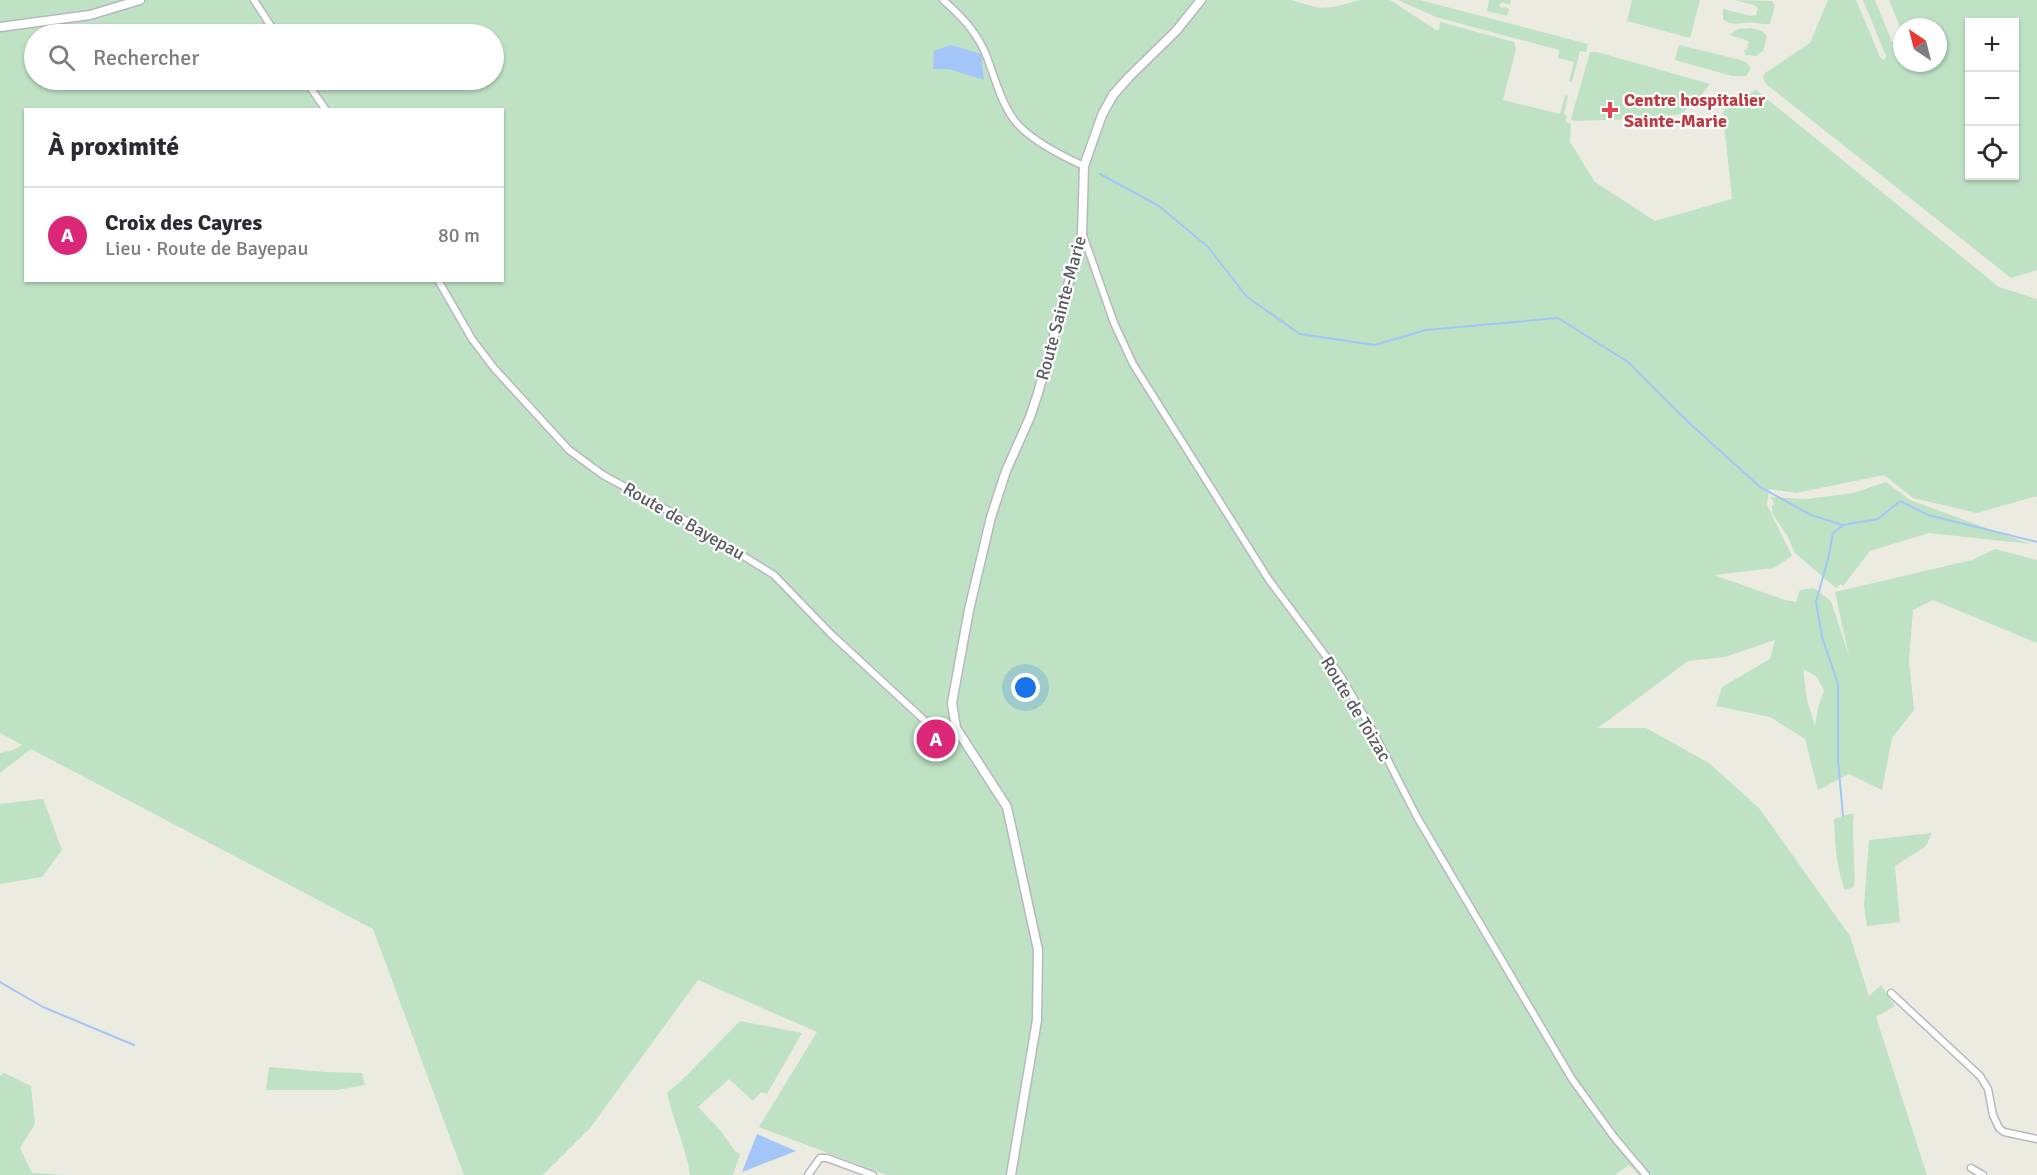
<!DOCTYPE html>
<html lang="fr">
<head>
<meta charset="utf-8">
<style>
	:root { --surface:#fff; --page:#f7f7f7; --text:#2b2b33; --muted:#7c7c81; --line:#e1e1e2; --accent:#db2777 }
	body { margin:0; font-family:Signika,sans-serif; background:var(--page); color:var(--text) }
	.controls { position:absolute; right:18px; top:18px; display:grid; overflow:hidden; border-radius:0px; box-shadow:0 2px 4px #0004 }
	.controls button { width:54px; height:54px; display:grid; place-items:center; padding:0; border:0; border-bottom:2px solid var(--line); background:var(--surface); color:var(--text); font:30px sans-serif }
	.compass { position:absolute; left:1893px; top:18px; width:54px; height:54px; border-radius:50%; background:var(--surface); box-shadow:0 2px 4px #0004; rotate:325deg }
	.you { position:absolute; left:1026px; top:688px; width:21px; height:21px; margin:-15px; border:4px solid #fff; border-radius:50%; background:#1a73e8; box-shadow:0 0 0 9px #1a73e833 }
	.badge { display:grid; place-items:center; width:39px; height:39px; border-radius:50%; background:var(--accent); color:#fff; font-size:20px; font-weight:700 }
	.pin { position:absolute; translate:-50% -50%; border:3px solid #fff; box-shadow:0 2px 6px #0006 }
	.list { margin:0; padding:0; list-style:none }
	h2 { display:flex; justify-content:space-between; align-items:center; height:78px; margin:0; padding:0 24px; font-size:26px }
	h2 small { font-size:20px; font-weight:400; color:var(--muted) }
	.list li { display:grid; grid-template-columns:39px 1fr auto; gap:18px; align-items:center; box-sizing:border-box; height:96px; padding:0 24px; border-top:2px solid var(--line) }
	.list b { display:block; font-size:22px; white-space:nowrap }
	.list p { margin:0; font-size:20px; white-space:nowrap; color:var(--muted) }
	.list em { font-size:20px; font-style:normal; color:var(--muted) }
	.icon { flex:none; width:33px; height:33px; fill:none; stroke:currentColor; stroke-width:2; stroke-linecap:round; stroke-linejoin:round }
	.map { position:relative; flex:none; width:2037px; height:1175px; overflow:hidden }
	.search { position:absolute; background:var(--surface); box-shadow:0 2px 4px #0004; left:24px; top:24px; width:480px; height:66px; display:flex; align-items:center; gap:15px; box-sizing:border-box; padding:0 21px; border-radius:33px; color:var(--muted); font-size:22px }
	.panel { position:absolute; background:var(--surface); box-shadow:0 2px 4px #0004; left:24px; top:108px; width:480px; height:174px; border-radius:0px }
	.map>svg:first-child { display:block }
</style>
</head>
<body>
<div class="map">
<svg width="2037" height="1175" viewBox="0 0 2037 1175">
	<rect width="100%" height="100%" fill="#ebebe1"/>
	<!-- green -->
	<path fill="#bfe2c5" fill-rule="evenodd" d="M 0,0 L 1291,0 L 1319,8 L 1334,7 L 1360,0 L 1390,0 L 1436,30 L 1439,30 L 1440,22 L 1514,42 L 1516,49 L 1503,100 L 1560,114 L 1565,95 L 1568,96 L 1564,114 L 1567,116 L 1566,122 L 1571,124 L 1570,142 L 1595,182 L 1655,221 L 1732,199 L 1723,114 L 1726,106 L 1756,90 L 1999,287 L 2037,299 L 2037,496 L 1977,513 L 1913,498 L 1884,475 L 1796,493 L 1769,489 L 1767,505 L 1792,556 L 1774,568 L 1714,575 L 1785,600 L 1796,602 L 1800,590 L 1814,588 L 1831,601 L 1849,656 L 1835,592 L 1972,560 L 1995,549 L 2037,560 L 2037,643 L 1933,600 L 1913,610 L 1909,660 L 1914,710 L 1892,738 L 1882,790 L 1849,774 L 1818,790 L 1805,739 L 1770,717 L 1716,706 L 1722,687 L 1770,659 L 1775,640 L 1725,657 L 1688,661 L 1598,728 L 1646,728 L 1709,763 L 1759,808 L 1850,936 L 1869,996 L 1881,985 L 1895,1006 L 1876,1017 L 1927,1175 L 1639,1175 L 1629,1165 L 1615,1175 L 887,1175 L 759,1127 L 817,1032 L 698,980 L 590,1128 L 543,1175 L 464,1175 L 373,929 L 31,749 L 0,773 L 0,753 L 13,750 L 22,745 L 0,733 ZM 34,34 L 494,34 L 494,80 L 34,80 ZM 26,110 L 502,110 L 502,280 L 26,280 ZM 1803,669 L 1817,677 L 1824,691 L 1818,707 L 1815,726 L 1807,700 Z
		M 1398,0 L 1420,0 L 1588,44 L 1586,52 L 1580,51 L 1572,82 L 1569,81 L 1574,62 L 1558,58 L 1559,50 L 1436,17 Z
		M 1489,0 L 1511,0 L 1510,4 L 1506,4 L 1503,2 L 1499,4 L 1501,8 L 1505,7 L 1509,9 L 1507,16 L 1487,11 Z
		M 1632,0 L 1700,0 L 1690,38 L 1627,21 Z
		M 1734,0 L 1772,1 L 1775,5 L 1770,24 C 1764,25 1761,23 1756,23 C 1743,21 1733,28 1723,19 L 1723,9 L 1751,16 L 1756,15 L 1758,8 L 1754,5 Z
		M 1828,0 L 1856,0 L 1880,57 L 1884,60 L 1886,56 L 1863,0 L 1875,0 L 1892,42 L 1902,38 L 1902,63 L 1938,63 L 1938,27 L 1902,27 L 1902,32 L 1889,0 L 2037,0 L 2037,270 L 2011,278 L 1766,84 L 1763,78 L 1765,73 L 1810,43 ZM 2014,22 L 2014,176 L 1970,176 L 1970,22 Z
		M 1751,28 L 1762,31 L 1767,36 L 1763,51 L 1756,56 L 1745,55 L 1744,50 L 1747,49 L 1749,42 L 1746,40 L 1729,35 L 1739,29 Z
		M 1679,45 L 1741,60 L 1747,63 L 1751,68 L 1746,76 L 1732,76 L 1675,60 Z
		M 1590,52 L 1597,52 L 1710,84 L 1700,97 L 1681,114 L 1634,119 L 1574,121 L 1571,119 Z
		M 1886,482 L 1910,500 L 2030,544 L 1929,533 L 1870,551 L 1843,586 L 1841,584 L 1836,588 L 1795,553 L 1788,537 L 1772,513 L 1772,506 L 1774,504 L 1771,497 L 1807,499 L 1853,493 Z
		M 43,799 L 62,850 L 42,877 L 0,884 L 0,804 Z
		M 1849,814 L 1854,814 C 1851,839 1856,862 1854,887 L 1845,890 C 1836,867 1835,843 1834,819 Z
		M 1932,833 L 1926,846 L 1895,866 L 1900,922 L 1867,926 L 1864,906 L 1869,840 Z
		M 740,1021 L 802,1033 L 767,1094 L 761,1092 L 753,1101 L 729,1079 L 698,1107 L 721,1131 L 734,1150 L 740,1154 L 733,1175 L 690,1175 C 686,1147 673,1121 667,1093 L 682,1080 Z
		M 269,1067 L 325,1072 L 362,1073 L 365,1085 L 337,1090 L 266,1090 Z
		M 4,1073 L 31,1086 L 35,1124 L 20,1148 L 32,1173 L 66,1175 L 0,1175 L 0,1076 Z"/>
	<!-- water -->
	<path fill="#a4c5f8" d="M 951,45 L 981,54 L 984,80 L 949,69 L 933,69 L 934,51 Z
		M 757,1134 L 796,1151 L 742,1172 Z"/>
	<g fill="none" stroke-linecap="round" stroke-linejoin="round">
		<!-- stream -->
		<path stroke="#a4c5f8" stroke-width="2" d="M 1100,174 L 1159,206 L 1208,247 L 1247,297 L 1300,334 L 1375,345 L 1426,330 L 1558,318 L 1628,362 L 1686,420 L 1760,487 L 1811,515 L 1843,525 L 1878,519 L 1900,501 L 1928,515 L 2037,542
			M 1842,526 L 1833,533 L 1828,559 L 1816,602 L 1822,637 L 1838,684 L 1838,760 L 1843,816
			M 0,982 L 43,1007 L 134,1045"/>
		<defs>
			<path id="minor" d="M 254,0 L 276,34
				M 943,0 C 960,15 974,29 984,50 C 994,73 999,100 1015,121 C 1030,140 1062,156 1084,166
				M 305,80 L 326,110
				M 1083,235 L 1114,323 L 1133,364 L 1269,580 L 1340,675 L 1373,731 L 1417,817 L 1572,1079 L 1614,1137 L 1646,1175
				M 438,280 L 472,339 L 494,368 L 569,450 L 603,475 L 680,517 L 774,575 L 831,634 L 936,731 L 956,728
				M 1891,993 L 1980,1076 L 1988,1089 L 1993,1115 L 1999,1128 L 2004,1132 L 2037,1139
				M 1971,1168 L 1983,1175
				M 808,1175 L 820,1158 L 827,1158 L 873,1175"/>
			<path id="tertiary" d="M 0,27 L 90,15 L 140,0
				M 1011,1175 L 1037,1020 L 1038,950 L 1007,807 L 956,728 L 952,703 L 969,610 L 991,517 L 1006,471 L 1030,417 L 1038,393 L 1082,235 L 1084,166 L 1102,115 L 1113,95 L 1129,77 L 1176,31 L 1201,0"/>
		</defs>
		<!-- minor casing -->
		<use href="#minor" stroke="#b6b8bd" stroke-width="9"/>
		<!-- tertiary casing -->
		<use href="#tertiary" stroke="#b6b8bd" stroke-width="11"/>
		<!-- minor -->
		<use href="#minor" stroke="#fff" stroke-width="6"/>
		<!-- tertiary -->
		<use href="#tertiary" stroke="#fff" stroke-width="8"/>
	</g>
	<!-- markers -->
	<path fill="#e0444e" stroke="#fff" stroke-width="2" d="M1607 101h6v6h6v6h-6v6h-6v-6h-6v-6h6z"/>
	<g text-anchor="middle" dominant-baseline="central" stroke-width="4.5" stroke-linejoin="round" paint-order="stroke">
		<!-- health labels -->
		<g font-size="18" font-weight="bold" fill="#be3a42" stroke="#fff" text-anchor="start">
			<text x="1624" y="100">Centre hospitalier<tspan x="1624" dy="21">Sainte-Marie</tspan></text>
		</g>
		<!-- street labels -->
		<g font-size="18" fill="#595b61" stroke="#fff">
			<text transform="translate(1061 308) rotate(-75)">Route Sainte-Marie</text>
			<text transform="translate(684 521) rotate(30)">Route de Bayepau</text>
			<text transform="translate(1356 709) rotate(59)">Route de Toizac</text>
		</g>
	</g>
</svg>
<div class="controls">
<button>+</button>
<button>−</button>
<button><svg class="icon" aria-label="locate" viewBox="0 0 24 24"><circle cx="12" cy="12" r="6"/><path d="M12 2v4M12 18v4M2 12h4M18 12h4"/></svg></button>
</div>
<svg class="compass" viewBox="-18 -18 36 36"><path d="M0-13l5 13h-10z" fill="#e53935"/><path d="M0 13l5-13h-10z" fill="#7c7c81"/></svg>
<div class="you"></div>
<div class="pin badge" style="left:936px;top:739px">A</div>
<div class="search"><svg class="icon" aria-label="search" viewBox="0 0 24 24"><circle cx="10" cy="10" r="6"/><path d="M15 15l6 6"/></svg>Rechercher</div>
<section class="panel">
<h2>À proximité<small></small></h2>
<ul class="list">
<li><span class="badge">A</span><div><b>Croix des Cayres</b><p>Lieu · Route de Bayepau</p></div><em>80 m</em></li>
</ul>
</section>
</div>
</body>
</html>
